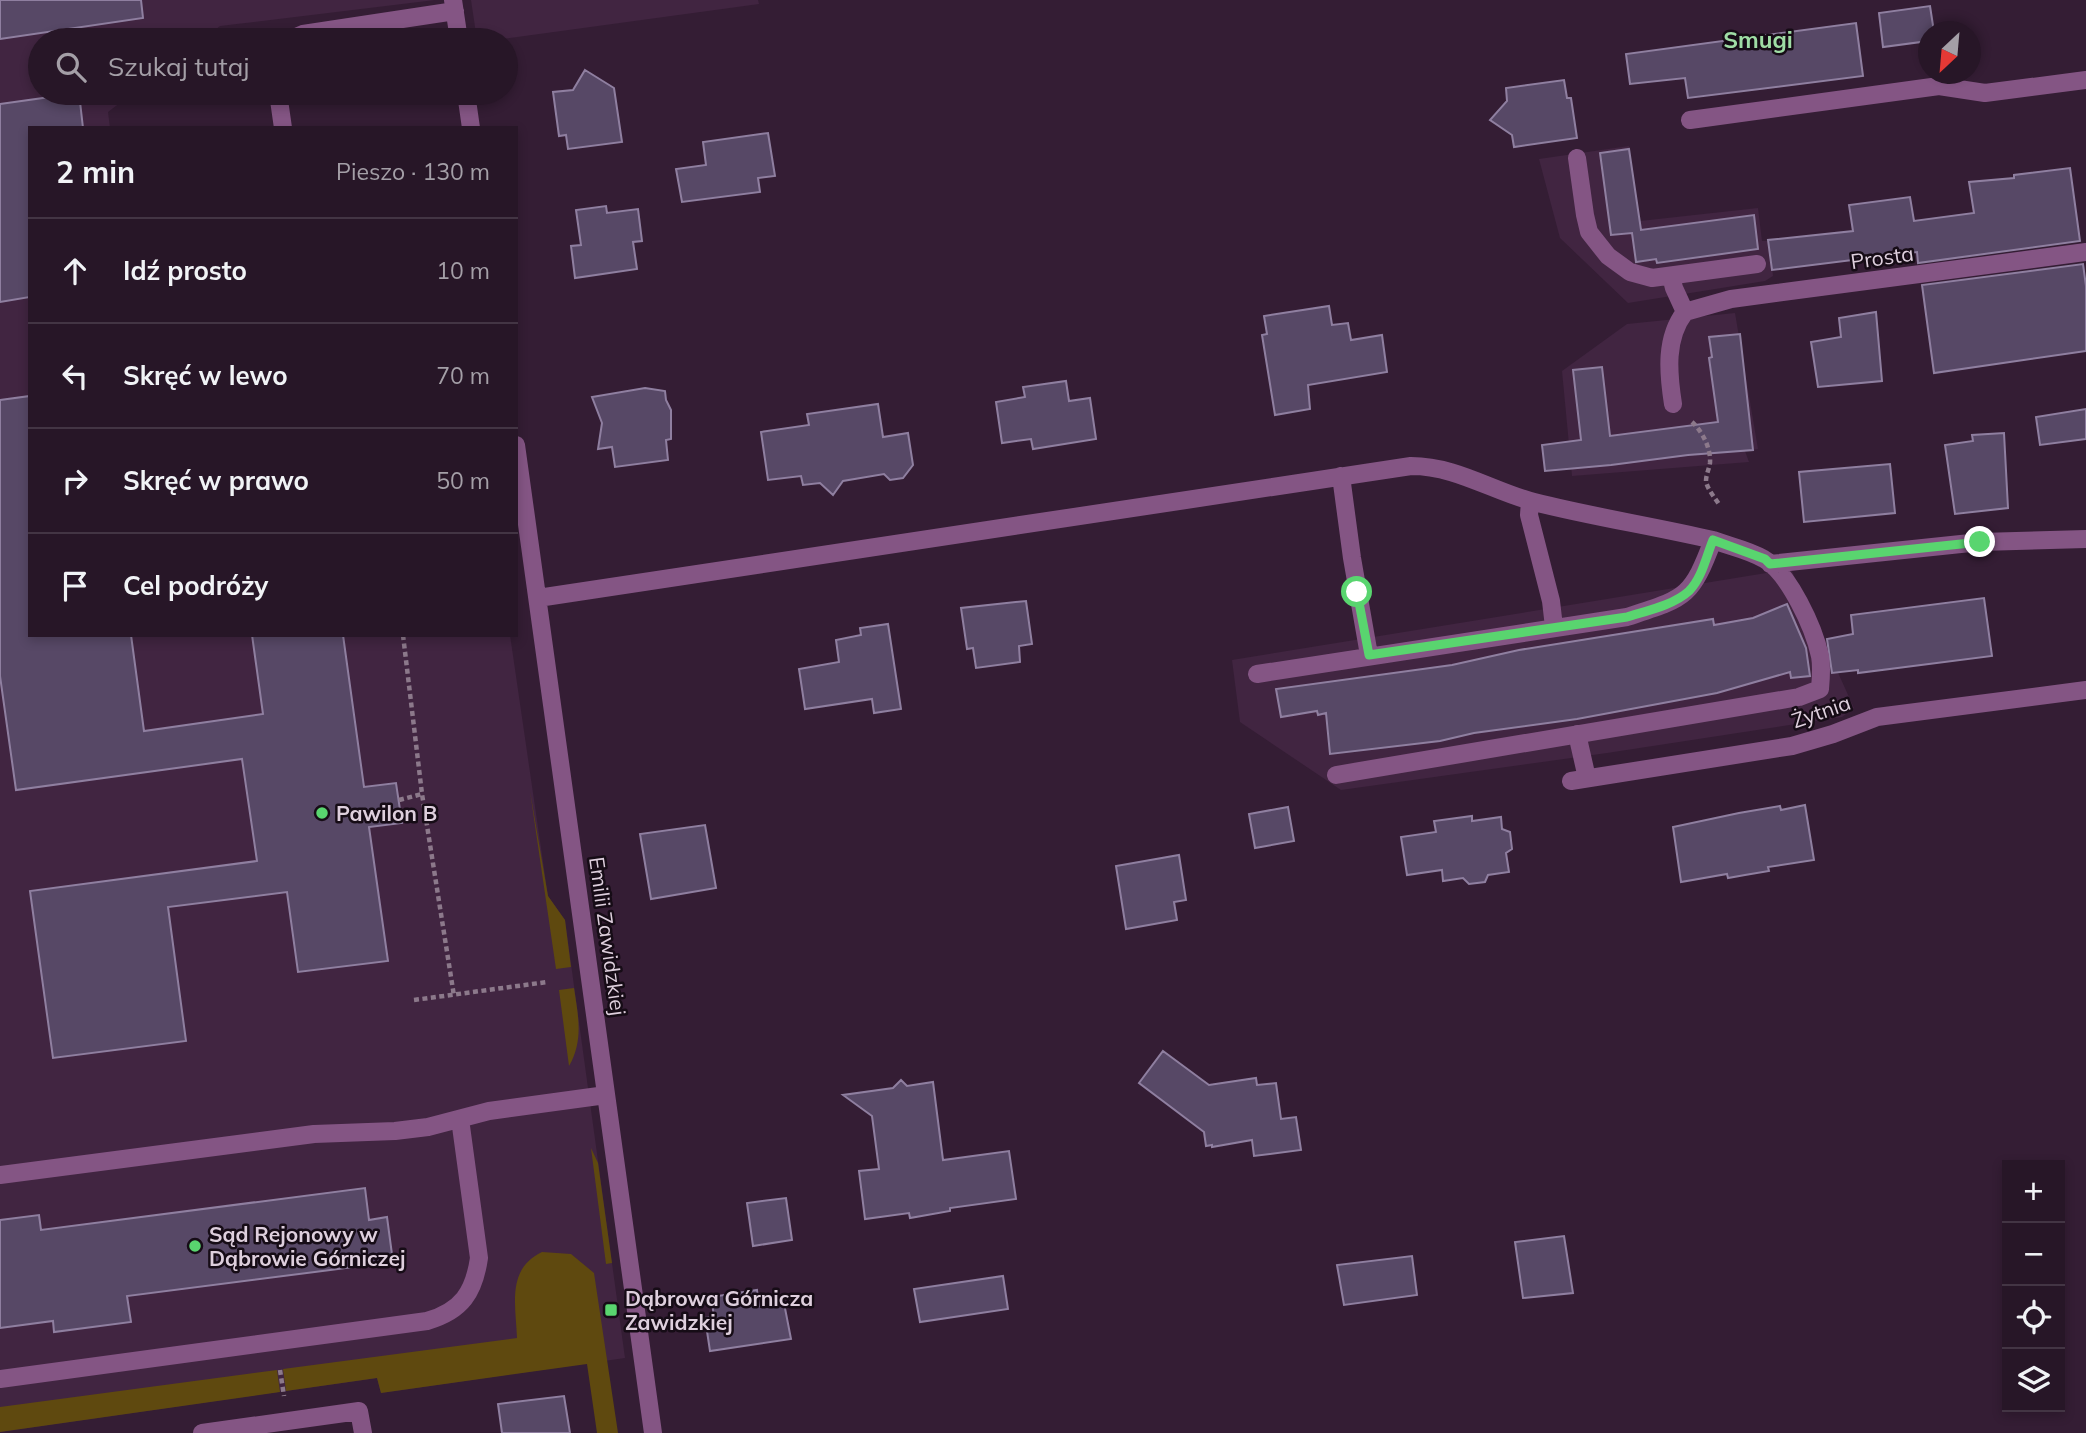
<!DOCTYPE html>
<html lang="pl">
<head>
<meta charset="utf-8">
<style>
	:root { --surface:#271627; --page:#2f1f2f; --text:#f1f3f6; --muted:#a49fa7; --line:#433544 }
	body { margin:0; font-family:Mulish,sans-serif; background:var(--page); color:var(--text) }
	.controls { position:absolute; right:21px; bottom:21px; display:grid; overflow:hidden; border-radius:0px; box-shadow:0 4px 10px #0003 }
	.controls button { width:63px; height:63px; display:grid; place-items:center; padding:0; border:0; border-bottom:2px solid var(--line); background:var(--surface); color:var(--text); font:35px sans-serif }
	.compass { position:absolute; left:1918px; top:21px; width:63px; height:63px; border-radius:50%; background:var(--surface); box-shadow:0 4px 10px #0003; rotate:206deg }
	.stop { position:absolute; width:21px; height:21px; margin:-16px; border:5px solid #59d56f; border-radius:50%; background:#fff }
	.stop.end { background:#59d56f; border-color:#fff; box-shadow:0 2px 7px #0008 }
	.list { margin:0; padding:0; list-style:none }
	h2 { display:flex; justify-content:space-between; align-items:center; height:91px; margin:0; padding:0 28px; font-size:30px }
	h2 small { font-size:23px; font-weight:400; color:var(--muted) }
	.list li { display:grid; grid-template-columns:46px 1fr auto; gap:21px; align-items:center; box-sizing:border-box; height:105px; padding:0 28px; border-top:2px solid var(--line) }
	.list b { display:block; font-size:26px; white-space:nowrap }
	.list em { font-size:23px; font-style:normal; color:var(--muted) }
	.icon { flex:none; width:38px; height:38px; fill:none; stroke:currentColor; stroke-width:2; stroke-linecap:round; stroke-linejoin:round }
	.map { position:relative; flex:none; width:2086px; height:1433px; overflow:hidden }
	.search { position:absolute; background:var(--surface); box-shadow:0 4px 10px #0003; left:28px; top:28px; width:490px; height:77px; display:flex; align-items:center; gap:18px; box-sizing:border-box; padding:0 24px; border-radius:38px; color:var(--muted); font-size:26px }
	.panel { position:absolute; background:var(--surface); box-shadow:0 4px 10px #0003; left:28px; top:126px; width:490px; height:511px; border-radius:0px }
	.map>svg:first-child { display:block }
</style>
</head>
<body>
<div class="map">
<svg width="2086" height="1433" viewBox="0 0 2086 1433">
	<rect width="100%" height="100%" fill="#341d34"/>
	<!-- built -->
	<path fill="#412541" d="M 0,0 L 435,0 L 220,26 L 202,40 L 40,40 L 40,93 L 133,93 L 108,112 L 110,128 L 30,128 L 30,635 L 510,635 L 548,896 L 565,920 L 625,1358 L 381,1393 L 377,1378 L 0,1432 Z
		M 471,0 L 758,0 L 759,4 L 495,40 L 477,40 Z
		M 1629,146 L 1640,221 L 1758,208 L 1762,241 L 1769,241 L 1773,276 L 1765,281 L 1628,303 L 1560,238 L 1539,159 Z
		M 1735,313 L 1758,449 L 1745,451 L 1749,462 L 1572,476 L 1562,371 L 1627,324 Z
		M 1791,569 L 1854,708 L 1842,717 L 1607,753 L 1341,790 L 1240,722 L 1232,660 Z"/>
	<!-- green -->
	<path fill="#5f490f" d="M 530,791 L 548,896 L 565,920 L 571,967 L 556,969 Z
		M 574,988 C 578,1015 584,1040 569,1066 L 559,990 Z
		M 591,1148 L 598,1163 L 612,1263 L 606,1264 Z
		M 542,1252 L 571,1254 L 594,1273 L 618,1433 L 597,1433 L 587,1364 L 381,1393 L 377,1378 L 286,1391 L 283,1369 L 517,1338 C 516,1306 506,1269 542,1252 Z
		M 277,1370 L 280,1392 L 0,1432 L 0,1407 Z"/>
	<!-- building -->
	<path fill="#574866" stroke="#8f7fa0" stroke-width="2" d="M 0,0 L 141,0 L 143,18 L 0,39 Z
		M 1930,6 L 1934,32 L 1928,32 L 1928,41 L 1883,47 L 1879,13 Z
		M 1856,23 L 1863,76 L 1688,98 L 1685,78 L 1630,84 L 1626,54 Z
		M 585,70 L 614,88 L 622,142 L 568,149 L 566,135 L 559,136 L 553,92 L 573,90 Z
		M 1564,80 L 1567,98 L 1571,98 L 1577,138 L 1514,147 L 1512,135 L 1490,120 L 1507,101 L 1506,88 Z
		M 79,93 L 83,128 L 30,128 L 30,297 L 0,302 L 0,104 Z
		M 768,133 L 775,176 L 758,178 L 760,192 L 682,202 L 676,169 L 706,165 L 703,142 Z
		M 1629,149 L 1641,230 L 1754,215 L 1758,249 L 1657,263 L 1656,259 L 1636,262 L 1632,233 L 1611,235 L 1600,153 Z
		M 2070,168 L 2080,241 L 1918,263 L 1917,252 L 1772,270 L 1768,240 L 1853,231 L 1849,205 L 1910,197 L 1914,221 L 1974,213 L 1969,182 L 2014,178 L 2014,175 Z
		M 606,206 L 607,213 L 638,209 L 642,241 L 633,242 L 637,269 L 575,278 L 571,246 L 581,245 L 576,210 Z
		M 2083,264 L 2086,286 L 2086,351 L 1934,373 L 1922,285 Z
		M 1329,306 L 1332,325 L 1348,323 L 1351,340 L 1382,335 L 1387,372 L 1308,385 L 1310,409 L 1275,415 L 1262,335 L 1267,334 L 1264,316 Z
		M 1876,312 L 1882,381 L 1818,387 L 1811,342 L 1841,337 L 1839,318 Z
		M 1740,334 L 1753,450 L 1688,455 L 1611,465 L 1545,471 L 1542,445 L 1581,440 L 1573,370 L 1602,367 L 1610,436 L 1718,422 L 1709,358 L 1712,357 L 1709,337 Z
		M 1066,381 L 1069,401 L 1090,398 L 1096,439 L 1033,449 L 1031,439 L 1002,443 L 996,402 L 1025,397 L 1023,387 Z
		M 645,388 L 665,391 L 666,400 L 671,410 L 671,439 L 666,440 L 668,460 L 615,467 L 612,447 L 598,449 L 602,423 L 592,397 Z
		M 30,396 L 30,635 L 131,635 L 144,731 L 263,714 L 252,635 L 343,635 L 364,787 L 396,783 L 402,823 L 369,827 L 388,961 L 298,972 L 287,892 L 168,907 L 186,1041 L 53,1058 L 30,891 L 257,861 L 242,759 L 16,790 L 0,676 L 0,400 Z
		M 878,404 L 883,437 L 908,433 L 913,465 L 903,478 L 890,480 L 884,474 L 843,481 L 833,495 L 820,483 L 803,485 L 801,476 L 768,480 L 761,432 L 809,425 L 807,414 Z
		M 2086,409 L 2086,439 L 2040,445 L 2036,417 Z
		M 2004,433 L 2008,508 L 1955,514 L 1945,445 L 1973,441 L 1972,435 Z
		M 1890,464 L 1895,513 L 1804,522 L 1799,472 Z
		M 1984,598 L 1992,656 L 1858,673 L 1858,670 L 1832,673 L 1827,639 L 1853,634 L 1851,615 Z
		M 1026,601 L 1032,644 L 1019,646 L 1020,662 L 976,668 L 973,648 L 967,649 L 961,608 Z
		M 1787,604 L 1806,648 L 1810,676 L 1791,678 L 1790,672 L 1717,693 L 1577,719 L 1474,733 L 1440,741 L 1330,754 L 1326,713 L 1318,715 L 1317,711 L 1281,717 L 1276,689 L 1452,665 L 1519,650 L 1713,619 L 1714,625 L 1753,618 Z
		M 888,624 L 901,709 L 874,713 L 872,699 L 805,709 L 799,669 L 839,662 L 836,640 L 861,635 L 860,628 Z
		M 1805,805 L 1814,860 L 1768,867 L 1769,871 L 1745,875 L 1728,878 L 1727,874 L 1681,882 L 1673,827 L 1739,813 L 1780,806 L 1781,810 Z
		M 1288,807 L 1294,841 L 1255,848 L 1249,814 Z
		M 1472,816 L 1472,821 L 1501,817 L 1502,829 L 1510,832 L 1512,849 L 1506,853 L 1509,872 L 1488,875 L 1485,882 L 1469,884 L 1463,878 L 1443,881 L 1442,870 L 1407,875 L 1401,837 L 1436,832 L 1434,821 Z
		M 705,825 L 716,888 L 651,899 L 640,834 Z
		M 1179,855 L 1186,900 L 1174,902 L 1177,920 L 1126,929 L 1116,866 Z
		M 1163,1051 L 1209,1085 L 1256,1078 L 1257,1085 L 1276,1083 L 1281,1119 L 1296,1117 L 1301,1150 L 1254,1156 L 1252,1140 L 1212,1147 L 1212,1145 L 1206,1146 L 1204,1132 L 1139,1083 Z
		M 901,1080 L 907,1086 L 933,1082 L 943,1160 L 1009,1151 L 1016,1199 L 950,1208 L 950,1211 L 910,1218 L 909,1213 L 865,1219 L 859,1171 L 879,1169 L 872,1116 L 843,1095 L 893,1088 Z
		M 365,1188 L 369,1220 L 387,1217 L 393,1262 L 127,1296 L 131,1322 L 54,1332 L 53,1321 L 0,1328 L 0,1220 L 39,1215 L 41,1230 Z
		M 786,1198 L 792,1240 L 753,1246 L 747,1203 Z
		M 1564,1236 L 1573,1293 L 1523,1298 L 1515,1242 Z
		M 1412,1256 L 1417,1295 L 1344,1305 L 1337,1265 Z
		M 1003,1276 L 1008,1309 L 920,1322 L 914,1289 Z
		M 757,1290 L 759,1306 L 784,1303 L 791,1339 L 710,1351 L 705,1318 L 714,1316 L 711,1297 Z
		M 564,1396 L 570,1433 L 502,1433 L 498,1404 Z"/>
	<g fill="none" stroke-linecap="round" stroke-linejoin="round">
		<!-- path -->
		<path stroke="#8c798b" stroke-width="4.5" stroke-dasharray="5 3.5" stroke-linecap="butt" d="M 1692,422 C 1703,432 1711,449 1710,463 C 1709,469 1706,475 1706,481 C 1707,489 1716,499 1720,506
			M 403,635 L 422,794 L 454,996
			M 399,800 L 422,794
			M 414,1000 L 547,982
			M 280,1370 L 284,1396"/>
		<!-- minor -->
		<path stroke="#845584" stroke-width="18" d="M 453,0 L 459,40
			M 289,40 L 303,34 L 455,11
			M 278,93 L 283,128
			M 466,93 L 471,128
			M 1690,120 L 1939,86 L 1985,93 L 2086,80
			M 1577,158 L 1585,215 L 1589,232 L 1608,256 L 1630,272 L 1652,278 L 1757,264
			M 1671,276 L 1674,288 L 1685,312
			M 1685,312 L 1731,299 L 2086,252
			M 1673,404 C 1668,372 1665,338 1685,312
			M 516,445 L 653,1433
			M 1341,476 L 1352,558 L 1369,655
			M 1530,501 L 1529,515 L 1551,601 L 1554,627
			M 1770,564 L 1980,542 L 2086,539
			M 538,598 L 1411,466 C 1456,466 1492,491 1534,502 C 1593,517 1653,526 1713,540
			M 1257,674 L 1627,617 C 1685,598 1691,599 1713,540 C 1729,546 1749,550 1764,559 C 1789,573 1814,628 1820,656 C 1822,667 1821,678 1820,689 L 1799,697 L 1336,775
			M 1577,734 L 1587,778
			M 1571,781 L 1792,746 L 1833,734 L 1877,717 L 2086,690
			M 0,1175 L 314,1134 L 395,1131 L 428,1127 L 489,1111 L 606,1095
			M 0,1379 L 427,1321 C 462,1311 474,1292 479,1258 L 460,1119
			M 202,1433 L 359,1411 L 363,1433"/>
	</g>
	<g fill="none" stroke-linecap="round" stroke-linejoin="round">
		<!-- route -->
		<path stroke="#59d56f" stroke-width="9" d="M 1357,592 L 1369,655 L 1627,617 C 1646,611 1674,605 1689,591 C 1702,578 1706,557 1713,540 L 1765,559 L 1770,564 L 1980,542"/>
	</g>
	<!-- markers -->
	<g fill="#59d56f" stroke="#160c16" stroke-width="2.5">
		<circle cx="322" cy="813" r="7"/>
		<circle cx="195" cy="1246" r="7"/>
		<rect x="604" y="1303" width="14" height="14" rx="3.5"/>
	</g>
	<g text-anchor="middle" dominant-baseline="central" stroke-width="5" stroke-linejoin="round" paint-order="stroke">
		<!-- street labels -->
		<g font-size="21" fill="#decfdd" stroke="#160c16">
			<text transform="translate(1882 257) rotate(-8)">Prosta</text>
			<text transform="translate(1821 711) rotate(-19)">Żytnia</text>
			<text transform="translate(608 936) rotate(82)">Emilii Zawidzkiej</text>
		</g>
		<!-- poi labels -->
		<g font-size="21" font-weight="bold" fill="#decfdd" stroke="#160c16" text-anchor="start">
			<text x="336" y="813">Pawilon B</text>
			<text x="209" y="1234">Sąd Rejonowy w<tspan x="209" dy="24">Dąbrowie Górniczej</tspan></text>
			<text x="625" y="1298">Dąbrowa Górnicza<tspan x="625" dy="24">Zawidzkiej</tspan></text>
		</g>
		<!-- neighbourhood labels -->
		<g font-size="23" font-weight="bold" fill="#9fdda5" stroke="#160c16">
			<text x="1758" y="39">Smugi</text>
		</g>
	</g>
</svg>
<div class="controls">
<button>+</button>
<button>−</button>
<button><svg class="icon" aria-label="locate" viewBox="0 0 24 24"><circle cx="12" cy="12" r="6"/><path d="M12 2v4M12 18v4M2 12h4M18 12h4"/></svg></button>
<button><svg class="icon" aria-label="layers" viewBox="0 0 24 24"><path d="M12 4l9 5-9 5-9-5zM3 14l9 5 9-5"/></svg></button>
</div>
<svg class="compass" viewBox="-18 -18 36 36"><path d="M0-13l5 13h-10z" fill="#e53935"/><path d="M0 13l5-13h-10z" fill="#a49fa7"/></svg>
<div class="stop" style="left:1357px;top:592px"></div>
<div class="stop end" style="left:1980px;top:542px"></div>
<div class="search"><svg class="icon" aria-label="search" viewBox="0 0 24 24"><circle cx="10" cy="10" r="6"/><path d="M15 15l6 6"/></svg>Szukaj tutaj</div>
<section class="panel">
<h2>2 min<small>Pieszo · 130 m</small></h2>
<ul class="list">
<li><svg class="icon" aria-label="ahead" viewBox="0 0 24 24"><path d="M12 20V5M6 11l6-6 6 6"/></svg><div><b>Idź prosto</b></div><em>10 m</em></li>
<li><svg class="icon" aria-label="left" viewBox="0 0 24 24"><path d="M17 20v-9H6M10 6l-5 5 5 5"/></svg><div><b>Skręć w lewo</b></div><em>70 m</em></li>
<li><svg class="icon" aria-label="right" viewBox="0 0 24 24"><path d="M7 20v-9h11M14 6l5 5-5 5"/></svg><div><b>Skręć w prawo</b></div><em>50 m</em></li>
<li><svg class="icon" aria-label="arrive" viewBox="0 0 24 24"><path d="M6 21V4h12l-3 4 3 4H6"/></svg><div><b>Cel podróży</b></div></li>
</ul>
</section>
</div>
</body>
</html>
